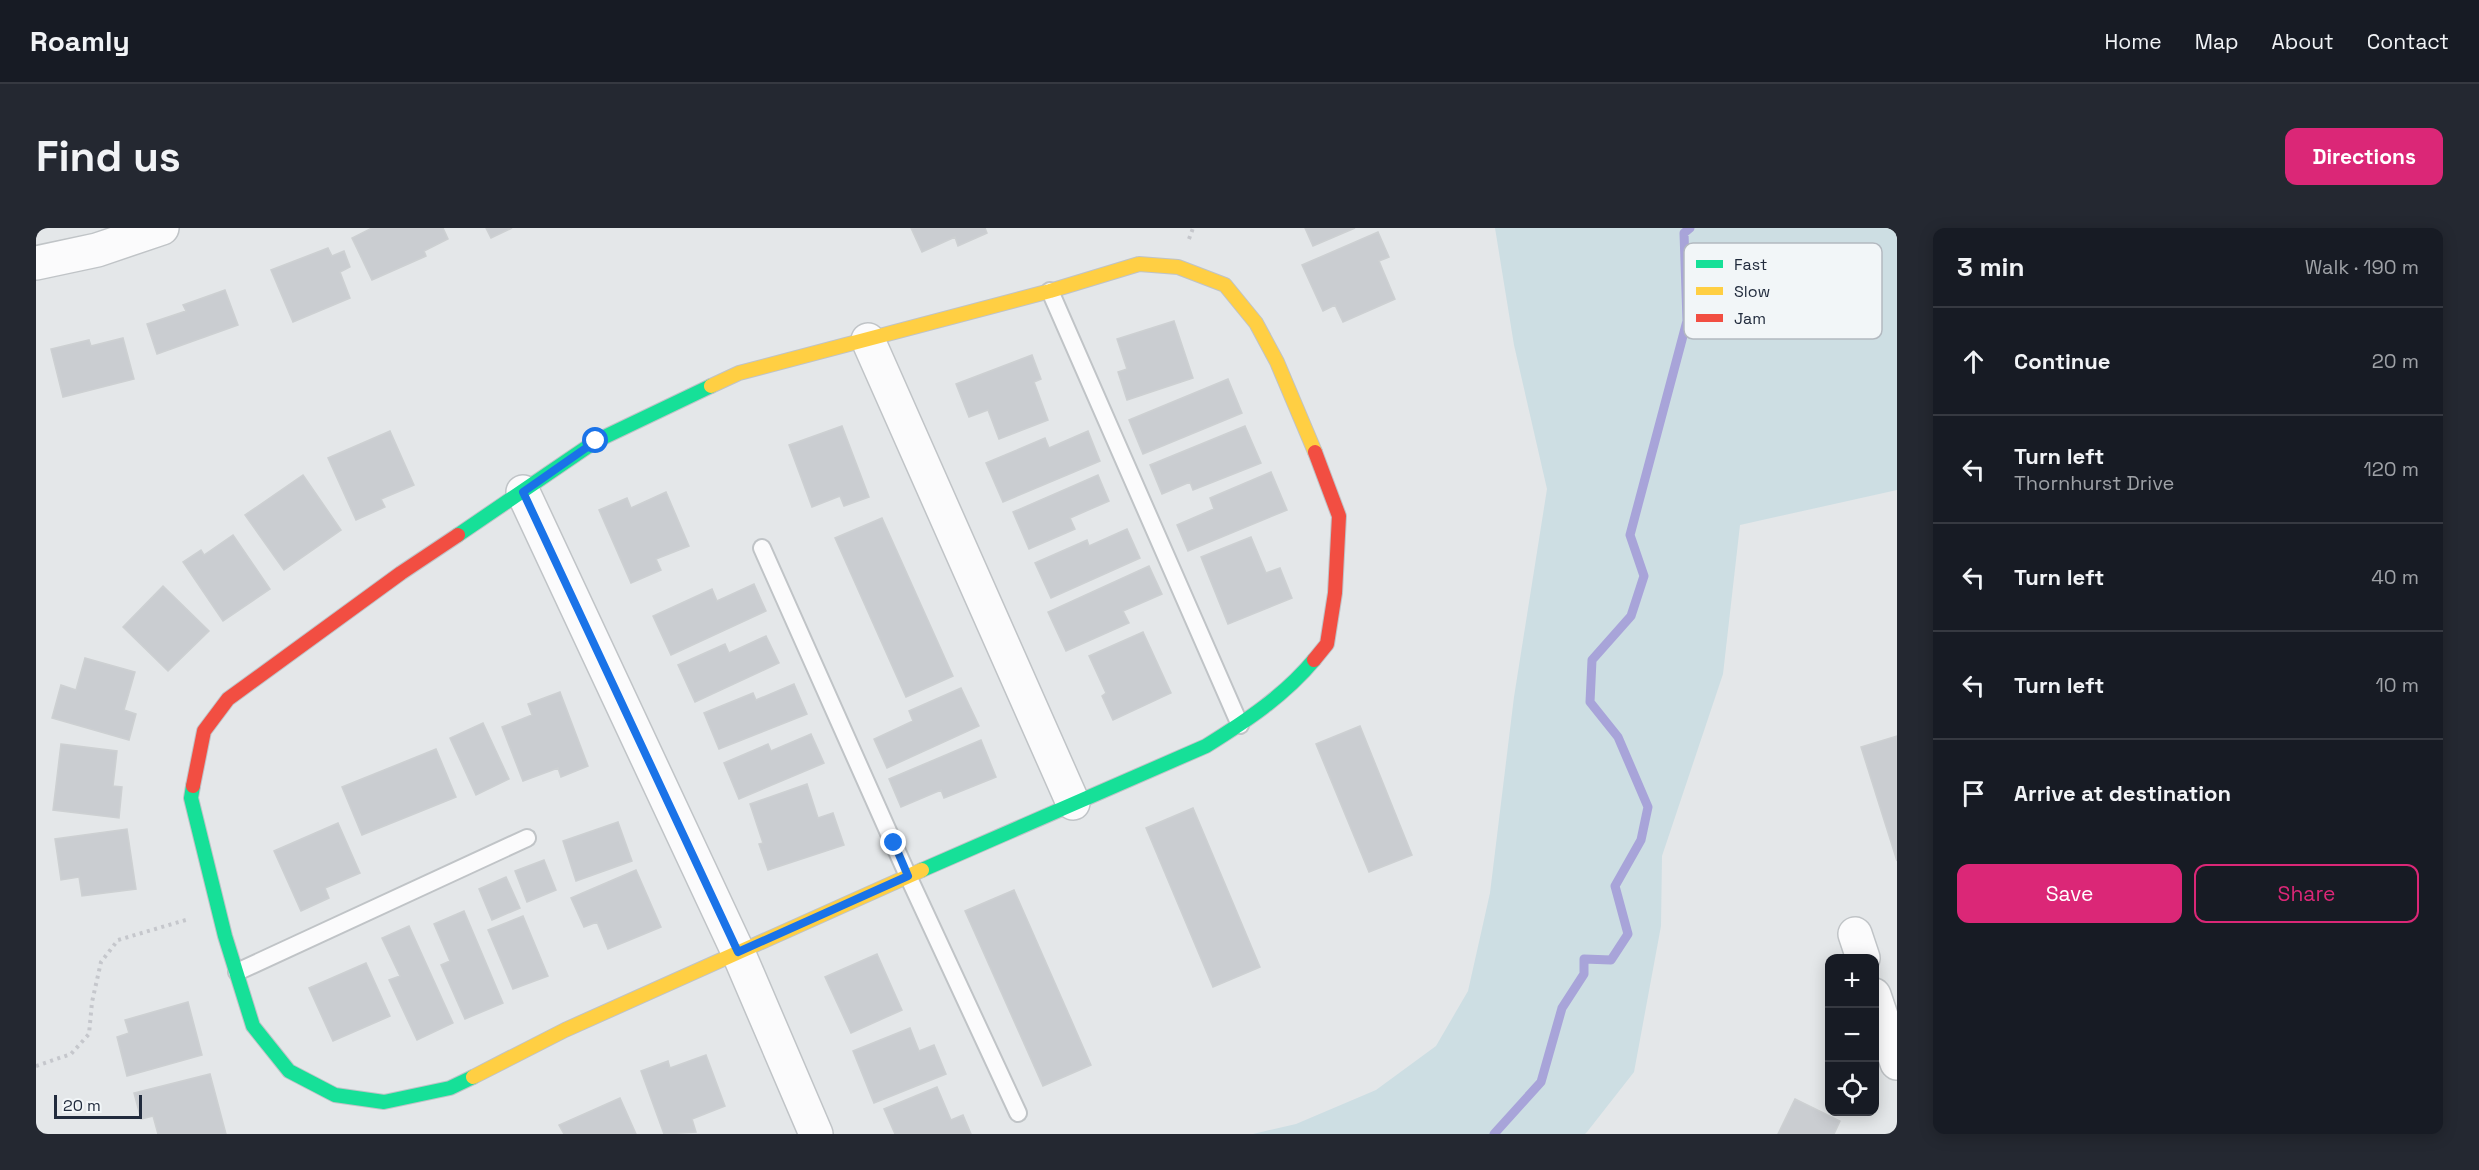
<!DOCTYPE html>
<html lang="en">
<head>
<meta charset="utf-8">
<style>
	:root { --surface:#171b24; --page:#242831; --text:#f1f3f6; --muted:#9ea1a6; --line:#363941; --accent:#db2777 }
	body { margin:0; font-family:"Space Grotesk",sans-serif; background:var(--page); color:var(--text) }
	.controls { position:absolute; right:18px; bottom:18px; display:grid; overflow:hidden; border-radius:12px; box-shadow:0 3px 15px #0003 }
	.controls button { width:54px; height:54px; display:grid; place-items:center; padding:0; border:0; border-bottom:2px solid var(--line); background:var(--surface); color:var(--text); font:30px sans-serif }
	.scale { position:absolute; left:18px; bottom:15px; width:88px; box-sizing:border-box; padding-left:6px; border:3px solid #212b3d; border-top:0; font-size:16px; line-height:21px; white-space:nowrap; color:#212b3d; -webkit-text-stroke:4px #f2f6f8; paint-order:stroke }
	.stop { position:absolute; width:18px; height:18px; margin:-14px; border:4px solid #1a73e8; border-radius:50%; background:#fff }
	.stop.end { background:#1a73e8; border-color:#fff; box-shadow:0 2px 6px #0008 }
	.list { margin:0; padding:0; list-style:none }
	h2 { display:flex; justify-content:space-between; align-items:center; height:78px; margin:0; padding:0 24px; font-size:26px }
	h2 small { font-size:20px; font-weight:400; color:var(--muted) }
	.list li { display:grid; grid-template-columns:39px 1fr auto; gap:18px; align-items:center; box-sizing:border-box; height:108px; padding:0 24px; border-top:2px solid var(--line) }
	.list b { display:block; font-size:22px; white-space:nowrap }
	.list p { margin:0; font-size:20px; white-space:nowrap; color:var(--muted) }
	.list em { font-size:20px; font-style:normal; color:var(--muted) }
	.actions { display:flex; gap:12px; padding:18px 24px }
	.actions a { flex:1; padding:14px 0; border:2px solid var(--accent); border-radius:12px; text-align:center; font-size:21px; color:var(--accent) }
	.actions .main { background:var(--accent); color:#fff }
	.icon { flex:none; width:33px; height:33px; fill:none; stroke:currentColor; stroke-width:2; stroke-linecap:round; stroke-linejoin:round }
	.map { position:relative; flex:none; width:1861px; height:906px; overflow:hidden; border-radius:12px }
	header { display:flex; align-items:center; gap:36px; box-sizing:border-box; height:84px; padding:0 30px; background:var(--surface); border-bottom:2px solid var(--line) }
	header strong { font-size:28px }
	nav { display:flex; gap:33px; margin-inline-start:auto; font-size:21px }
	.intro { display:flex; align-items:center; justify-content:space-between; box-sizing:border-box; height:144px; padding:0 36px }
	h1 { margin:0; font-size:42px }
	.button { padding:15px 27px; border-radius:12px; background:var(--accent); color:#fff; font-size:21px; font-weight:700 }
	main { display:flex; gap:36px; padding:0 36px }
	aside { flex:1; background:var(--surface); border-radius:12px; box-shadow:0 3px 15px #0003 }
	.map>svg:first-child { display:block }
</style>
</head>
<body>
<header>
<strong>Roamly</strong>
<nav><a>Home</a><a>Map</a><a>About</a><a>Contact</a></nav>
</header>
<div class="intro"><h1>Find us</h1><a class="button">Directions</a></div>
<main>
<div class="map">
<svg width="1861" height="906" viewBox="0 0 1861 906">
	<rect width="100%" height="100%" fill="#e4e7e9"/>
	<!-- green -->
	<path fill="#cddee3" d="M 1459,0 L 1861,0 L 1861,262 L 1704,297 L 1687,446 L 1626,628 L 1625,698 L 1598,844 L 1551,904 L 1549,906 L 1217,906 L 1260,896 L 1340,862 L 1400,818 L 1432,763 L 1454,665 L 1478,469 L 1511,261 L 1478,117 Z"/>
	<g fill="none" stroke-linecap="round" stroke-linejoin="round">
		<!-- stream -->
		<path stroke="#a8a4d9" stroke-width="9" d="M 1458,906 L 1505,854 L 1526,780 L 1548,746 L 1548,731 L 1575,732 L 1592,706 L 1579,658 L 1605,612 L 1612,579 L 1582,509 L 1554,474 L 1556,432 L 1595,388 L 1608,348 L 1594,307 L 1651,93 L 1648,5 L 1654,0"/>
	</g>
	<!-- building -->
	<path fill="#cacdd1" stroke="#cdd0d2" stroke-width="1.5" d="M 336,0 L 407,0 L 412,11 L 388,23 L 390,28 L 336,52 L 316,10 Z
		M 450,0 L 476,0 L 455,10 Z
		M 875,0 L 949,0 L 951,5 L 922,18 L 919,9 L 886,24 Z
		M 1269,0 L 1319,0 L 1277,18 Z
		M 1342,4 L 1353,29 L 1343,33 L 1359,71 L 1307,94 L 1299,77 L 1287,83 L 1266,37 Z
		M 292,20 L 296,28 L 308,23 L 314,39 L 304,44 L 314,70 L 257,94 L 235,42 Z
		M 189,62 L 202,97 L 121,126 L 111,96 L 150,83 L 147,77 Z
		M 1138,93 L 1157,150 L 1091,172 L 1082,144 L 1091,141 L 1081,111 Z
		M 87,110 L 98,151 L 27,169 L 15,121 L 53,112 L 55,118 Z
		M 996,127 L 1005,151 L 998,154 L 1012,192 L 963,211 L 952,182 L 933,189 L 920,156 Z
		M 1192,151 L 1206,185 L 1107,226 L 1093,192 Z
		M 806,198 L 833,269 L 808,278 L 804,268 L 776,279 L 753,217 Z
		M 1209,198 L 1225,235 L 1157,262 L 1154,254 L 1126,266 L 1114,237 Z
		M 354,203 L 378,257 L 345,271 L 349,279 L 320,292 L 292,230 Z
		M 1052,203 L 1064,233 L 967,274 L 950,235 L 1009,210 L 1013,220 Z
		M 1235,244 L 1251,282 L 1152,323 L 1141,297 L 1178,281 L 1174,270 Z
		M 267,247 L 305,302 L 248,342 L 209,287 Z
		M 1062,247 L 1073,273 L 1034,290 L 1039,301 L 993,321 L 977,284 Z
		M 630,264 L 653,318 L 620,331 L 625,342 L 595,355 L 563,282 L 591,270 L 595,280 Z
		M 846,290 L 917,448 L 870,469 L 799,310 Z
		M 1091,301 L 1104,330 L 1015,370 L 999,335 L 1051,312 L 1053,318 Z
		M 197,307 L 234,361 L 187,393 L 147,334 L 165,322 L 168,327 Z
		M 1215,309 L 1230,345 L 1244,340 L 1256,370 L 1192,396 L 1165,329 Z
		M 1113,338 L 1126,366 L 1087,383 L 1093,395 L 1030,423 L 1012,384 Z
		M 718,356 L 730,383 L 635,427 L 617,388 L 676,361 L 681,373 Z
		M 127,358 L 173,403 L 132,443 L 87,399 Z
		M 1107,404 L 1135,465 L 1077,492 L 1066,468 L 1070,465 L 1053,428 Z
		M 730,408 L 743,435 L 659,474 L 642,437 L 689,416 L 693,425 Z
		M 49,430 L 99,444 L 88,482 L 100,486 L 93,512 L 16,490 L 25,457 L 40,462 Z
		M 758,456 L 771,486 L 683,521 L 668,485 L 717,465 L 720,472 Z
		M 925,460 L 943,498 L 851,540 L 838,511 L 877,493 L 873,483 Z
		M 524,464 L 552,538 L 525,549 L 522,540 L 487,553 L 466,499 L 496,487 L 492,476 Z
		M 447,495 L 473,551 L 440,567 L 414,510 Z
		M 1324,498 L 1376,627 L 1333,644 L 1280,516 Z
		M 775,506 L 788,535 L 703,571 L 688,535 L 732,516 L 735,523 Z
		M 1861,508 L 1861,633 L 1825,519 Z
		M 945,512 L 960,549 L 908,570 L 905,562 L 865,579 L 853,551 Z
		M 25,516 L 81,523 L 77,558 L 86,559 L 83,590 L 17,582 Z
		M 400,521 L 420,569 L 326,607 L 306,559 Z
		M 771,556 L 782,590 L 797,585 L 808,617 L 732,642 L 723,616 L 727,615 L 714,576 Z
		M 1157,580 L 1224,739 L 1177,759 L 1110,600 Z
		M 582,594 L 596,633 L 540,653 L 527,613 Z
		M 302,595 L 324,645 L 289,660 L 293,670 L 265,683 L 238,623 Z
		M 91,601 L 100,661 L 46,668 L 43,649 L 25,652 L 19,611 Z
		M 508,632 L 520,662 L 491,674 L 479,643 Z
		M 600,642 L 625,699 L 572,721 L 561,694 L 548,699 L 535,670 Z
		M 470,649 L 484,680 L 456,692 L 443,661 Z
		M 978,662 L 1055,837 L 1007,858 L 929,683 Z
		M 428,683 L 467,775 L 429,791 L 405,737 L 414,733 L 398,696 Z
		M 487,688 L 512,748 L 477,761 L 452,702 Z
		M 373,698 L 417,795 L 381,812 L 353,752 L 364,748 L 346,710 Z
		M 841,726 L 866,782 L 815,805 L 789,749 Z
		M 330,735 L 354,788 L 297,813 L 273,760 Z
		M 152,774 L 166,827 L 91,848 L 81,809 L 93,805 L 89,792 Z
		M 874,800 L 883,823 L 898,817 L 910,846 L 838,875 L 817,823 Z
		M 670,827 L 689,878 L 656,891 L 660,904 L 628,906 L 605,843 L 632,833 L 634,840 Z
		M 174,846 L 190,906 L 122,906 L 117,888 L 105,891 L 98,865 Z
		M 901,859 L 915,892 L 927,887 L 935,906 L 859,906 L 848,881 Z
		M 584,870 L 600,906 L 528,906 L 523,897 Z
		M 1759,871 L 1804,893 L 1798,906 L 1742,906 Z"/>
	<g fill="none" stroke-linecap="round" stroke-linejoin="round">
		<defs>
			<path id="lane" d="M 1014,63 L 1204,497
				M 726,320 L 872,648 L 982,885
				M 201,744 L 491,610"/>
			<path id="street" d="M 0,35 L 61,22 L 126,0
				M 832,112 L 1037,575
				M 487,264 L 702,724 L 780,906
				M 1819,706 L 1827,730
				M 1838,767 L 1861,835"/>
			<path id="fast" d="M 422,307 L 560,213 L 675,158
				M 157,558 L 155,570 L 189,708 L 217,798 L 253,843 L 299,867 L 348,874 L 414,860 L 437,849
				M 886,642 L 1170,518 C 1210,493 1248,468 1278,432"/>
			<path id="slow" d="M 1103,36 L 1142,39 L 1189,57 L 1220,95 L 1241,134 L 1279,224
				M 675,158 L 703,145 L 1014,63 L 1103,36
				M 437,849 L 529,802 L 886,642"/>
			<path id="jam" d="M 1278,432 L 1291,416 L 1299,365 L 1303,288 L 1279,224
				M 157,558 L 168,503 L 192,471 L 365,345 L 422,307"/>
		</defs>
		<!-- lane casing -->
		<use href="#lane" stroke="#c0c4c7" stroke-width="20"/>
		<!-- street casing -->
		<use href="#street" stroke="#c0c4c7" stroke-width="36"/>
		<!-- fast casing -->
		<use href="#fast" stroke="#bfc3c7" stroke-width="16"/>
		<!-- slow casing -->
		<use href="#slow" stroke="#bfc3c7" stroke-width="16"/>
		<!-- jam casing -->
		<use href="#jam" stroke="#bfc3c7" stroke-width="16"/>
		<!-- path -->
		<path stroke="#c5c7cc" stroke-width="4" stroke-dasharray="3 4.5" stroke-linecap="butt" d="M 1153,11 L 1157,0
			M 0,838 L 35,826 L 53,806 L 56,774 L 65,734 L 82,712 L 153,691"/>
		<!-- lane -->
		<use href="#lane" stroke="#fbfbfc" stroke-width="16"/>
		<!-- street -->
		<use href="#street" stroke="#fbfbfc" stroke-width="33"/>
		<!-- fast -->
		<use href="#fast" stroke="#16e098" stroke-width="14"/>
		<!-- slow -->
		<use href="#slow" stroke="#ffcf43" stroke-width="14"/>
		<!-- jam -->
		<use href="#jam" stroke="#f24e42" stroke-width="14"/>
	</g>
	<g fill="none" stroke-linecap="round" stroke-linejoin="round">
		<!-- route -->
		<path stroke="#1a73e8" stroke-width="8" d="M 560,213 L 487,264 L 702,724 L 872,648 L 858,615"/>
	</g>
	<!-- legend -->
	<rect x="1648" y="15" width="198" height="96" rx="9" fill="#f2f6f8" stroke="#b3b9c0" stroke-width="1.5"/>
	<rect x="1660" y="32" width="27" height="8" fill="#16e098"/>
	<rect x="1660" y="59" width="27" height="8" fill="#ffcf43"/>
	<rect x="1660" y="86" width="27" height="8" fill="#f24e42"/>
	<g font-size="16" fill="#212b3d">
		<text x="1698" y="42">Fast</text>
		<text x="1698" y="69">Slow</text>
		<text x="1698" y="96">Jam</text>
	</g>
</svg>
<div class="controls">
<button>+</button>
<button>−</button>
<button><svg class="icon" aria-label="locate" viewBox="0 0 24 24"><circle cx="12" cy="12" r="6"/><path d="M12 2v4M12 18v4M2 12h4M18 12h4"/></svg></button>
</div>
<div class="scale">20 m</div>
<div class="stop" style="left:560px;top:213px"></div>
<div class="stop end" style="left:858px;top:615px"></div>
</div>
<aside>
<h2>3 min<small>Walk · 190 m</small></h2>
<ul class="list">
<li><svg class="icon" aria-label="ahead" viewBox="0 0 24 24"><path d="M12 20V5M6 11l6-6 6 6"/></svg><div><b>Continue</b></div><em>20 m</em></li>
<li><svg class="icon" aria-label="left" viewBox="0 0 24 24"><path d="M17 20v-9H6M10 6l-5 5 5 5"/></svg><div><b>Turn left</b><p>Thornhurst Drive</p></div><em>120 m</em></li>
<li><svg class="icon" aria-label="left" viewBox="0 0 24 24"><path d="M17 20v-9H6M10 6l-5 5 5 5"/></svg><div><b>Turn left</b></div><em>40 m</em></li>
<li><svg class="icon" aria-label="left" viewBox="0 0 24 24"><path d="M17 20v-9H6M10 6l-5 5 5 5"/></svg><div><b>Turn left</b></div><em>10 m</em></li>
<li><svg class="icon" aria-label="arrive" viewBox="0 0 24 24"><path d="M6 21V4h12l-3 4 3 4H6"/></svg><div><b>Arrive at destination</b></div></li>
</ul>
<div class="actions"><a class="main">Save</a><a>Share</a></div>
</aside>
</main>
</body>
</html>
